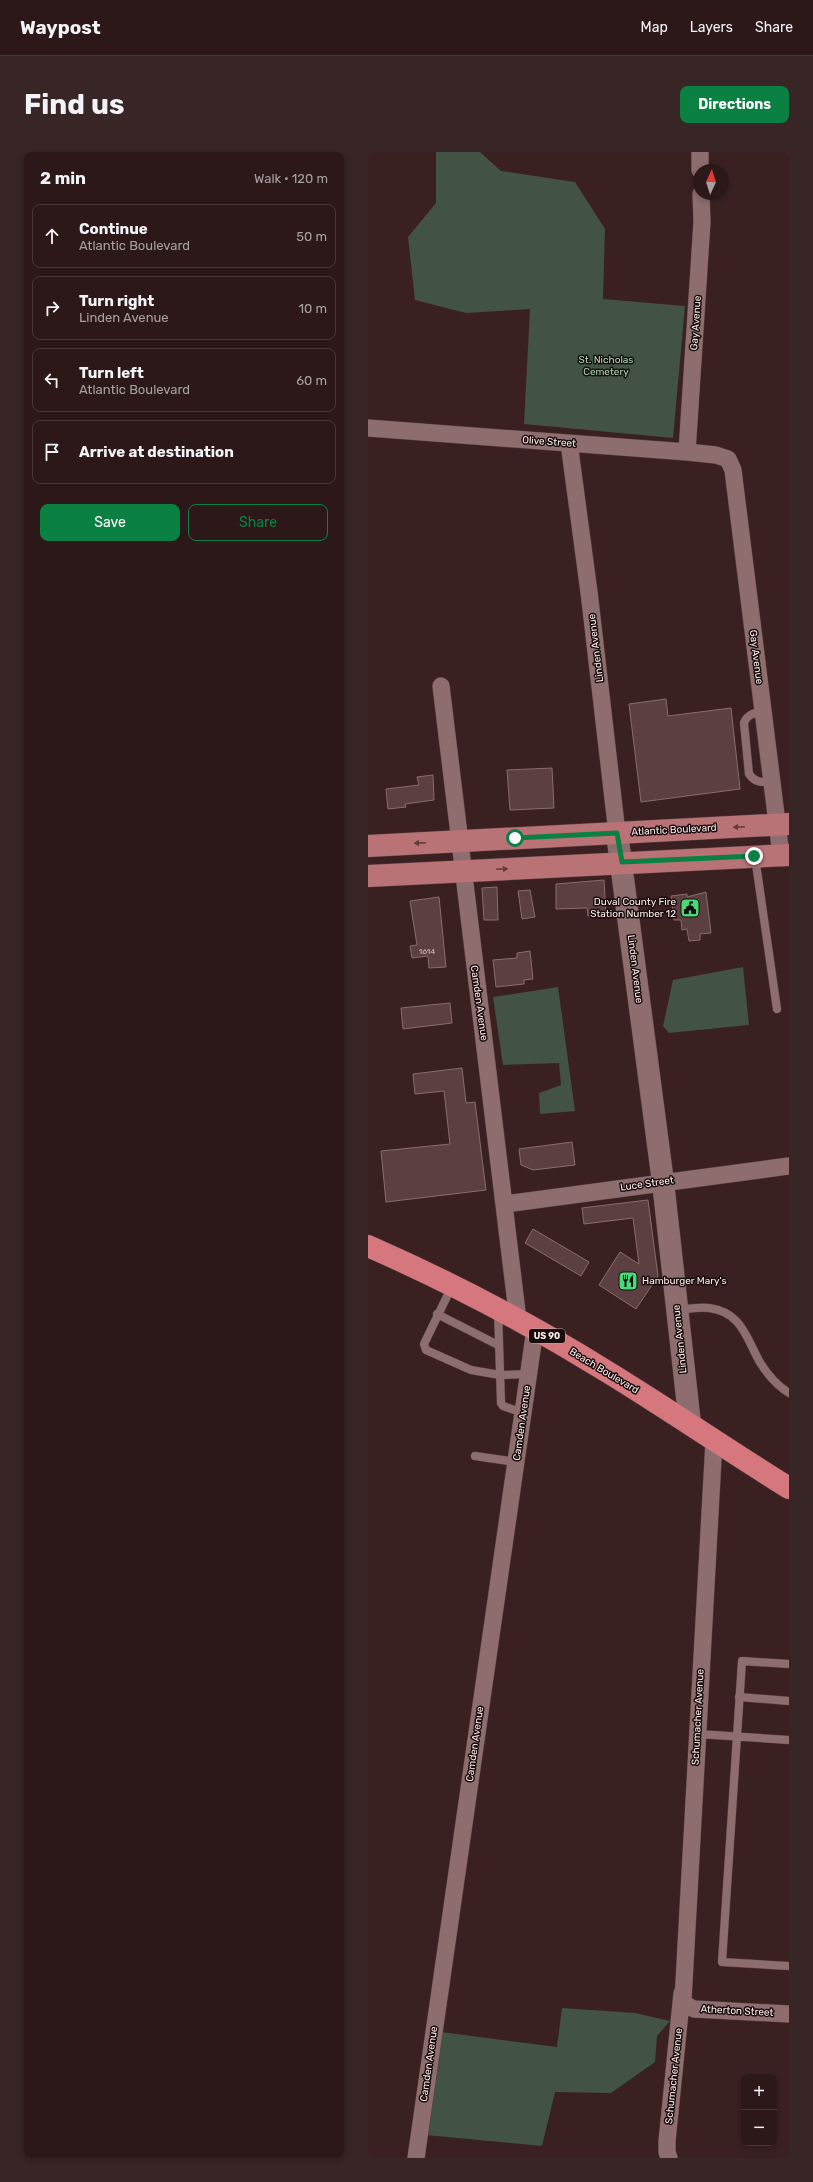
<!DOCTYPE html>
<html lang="en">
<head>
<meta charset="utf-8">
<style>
	:root { --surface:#2c1819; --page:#382526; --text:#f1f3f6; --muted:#a6a0a2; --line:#483738; --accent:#0b8043 }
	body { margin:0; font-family:Rubik,sans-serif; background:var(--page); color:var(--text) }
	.controls { position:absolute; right:12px; bottom:12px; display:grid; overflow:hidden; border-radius:8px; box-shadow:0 2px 6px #0003 }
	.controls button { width:36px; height:36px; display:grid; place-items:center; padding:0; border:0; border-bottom:1px solid var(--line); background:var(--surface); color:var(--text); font:20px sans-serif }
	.compass { position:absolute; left:325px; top:12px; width:36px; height:36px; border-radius:50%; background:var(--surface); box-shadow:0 2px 6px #0003; rotate:4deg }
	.stop { position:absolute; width:12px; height:12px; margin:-9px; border:3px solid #0b8043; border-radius:50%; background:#fff }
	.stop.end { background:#0b8043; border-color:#fff; box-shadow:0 1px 4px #0008 }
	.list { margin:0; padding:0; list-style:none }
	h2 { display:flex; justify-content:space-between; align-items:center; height:52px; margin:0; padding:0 16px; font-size:17px }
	h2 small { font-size:13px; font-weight:400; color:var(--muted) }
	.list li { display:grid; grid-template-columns:26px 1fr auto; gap:12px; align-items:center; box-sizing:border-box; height:64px; margin:0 8px 8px; padding:0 8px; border:1px solid var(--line); border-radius:8px }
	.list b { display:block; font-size:15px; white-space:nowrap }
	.list p { margin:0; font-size:13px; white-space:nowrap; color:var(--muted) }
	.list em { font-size:13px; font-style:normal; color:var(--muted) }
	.actions { display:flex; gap:8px; padding:12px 16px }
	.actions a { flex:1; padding:9px 0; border:1px solid var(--accent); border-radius:8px; text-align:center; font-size:14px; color:var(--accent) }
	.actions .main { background:var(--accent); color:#fff }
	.icon { flex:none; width:22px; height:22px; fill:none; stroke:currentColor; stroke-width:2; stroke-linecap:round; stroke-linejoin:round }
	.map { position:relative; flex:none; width:421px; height:2006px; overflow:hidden; border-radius:8px }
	header { display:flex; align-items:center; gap:24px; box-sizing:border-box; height:56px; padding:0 20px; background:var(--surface); border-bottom:1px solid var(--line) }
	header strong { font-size:19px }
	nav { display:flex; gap:22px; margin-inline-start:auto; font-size:14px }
	.intro { display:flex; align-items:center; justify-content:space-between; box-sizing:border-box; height:96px; padding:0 24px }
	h1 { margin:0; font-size:28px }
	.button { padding:10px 18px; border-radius:8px; background:var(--accent); color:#fff; font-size:14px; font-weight:700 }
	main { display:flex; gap:24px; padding:0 24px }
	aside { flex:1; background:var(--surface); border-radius:8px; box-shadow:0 2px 6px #0003 }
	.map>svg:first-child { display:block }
</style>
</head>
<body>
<header>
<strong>Waypost</strong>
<nav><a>Map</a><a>Layers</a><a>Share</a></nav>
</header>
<div class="intro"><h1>Find us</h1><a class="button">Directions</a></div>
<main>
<aside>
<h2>2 min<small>Walk · 120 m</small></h2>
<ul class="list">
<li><svg class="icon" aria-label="ahead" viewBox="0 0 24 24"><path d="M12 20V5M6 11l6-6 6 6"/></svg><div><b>Continue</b><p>Atlantic Boulevard</p></div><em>50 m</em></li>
<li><svg class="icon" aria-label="right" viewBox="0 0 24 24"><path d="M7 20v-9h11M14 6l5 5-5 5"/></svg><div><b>Turn right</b><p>Linden Avenue</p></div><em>10 m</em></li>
<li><svg class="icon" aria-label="left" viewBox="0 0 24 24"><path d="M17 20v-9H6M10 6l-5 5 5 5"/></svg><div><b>Turn left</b><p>Atlantic Boulevard</p></div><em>60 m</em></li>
<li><svg class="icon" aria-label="arrive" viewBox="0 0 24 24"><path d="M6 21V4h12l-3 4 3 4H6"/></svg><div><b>Arrive at destination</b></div></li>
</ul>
<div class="actions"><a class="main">Save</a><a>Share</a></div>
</aside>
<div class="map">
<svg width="421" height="2006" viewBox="0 0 421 2006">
	<rect width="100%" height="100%" fill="#3a2021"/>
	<!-- green -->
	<path fill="#425245" d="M 68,0 L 112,0 L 133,19 L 207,30 L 237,77 L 235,147 L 317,154 L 305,286 L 156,272 L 162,157 L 98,161 L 47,148 L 40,85 L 68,51 Z
		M 375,815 L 381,873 L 301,881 L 295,874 L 305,828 Z
		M 190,835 L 207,959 L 172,962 L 171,941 L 193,933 L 191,911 L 135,913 L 125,845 Z
		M 194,1856 L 267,1861 L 302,1869 L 289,1884 L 287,1910 L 243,1941 L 187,1940 L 174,1994 L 58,1983 L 73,1880 L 189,1895 Z"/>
	<!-- building -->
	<path fill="#5c3f40" stroke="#8c6c6d" d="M 298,547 L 300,564 L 363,556 L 372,637 L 273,650 L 261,552 Z
		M 184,616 L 186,656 L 142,658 L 139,618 Z
		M 65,623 L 66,648 L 37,652 L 38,655 L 20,657 L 18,637 L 51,633 L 49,625 Z
		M 236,728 L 238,762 L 220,764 L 219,756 L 188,757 L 188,732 Z
		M 129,735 L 130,768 L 116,768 L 114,736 Z
		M 162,738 L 167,765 L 154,767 L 150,739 Z
		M 338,740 L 343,781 L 332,782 L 332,788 L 321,789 L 319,777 L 314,778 L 313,768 L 306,768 L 303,744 L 319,742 L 319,745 Z
		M 71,745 L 78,815 L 61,816 L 60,804 L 44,806 L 42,794 L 49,793 L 42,749 Z
		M 162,799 L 165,827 L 156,828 L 156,832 L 128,835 L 125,808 L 149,806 L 149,801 Z
		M 82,851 L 84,871 L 35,877 L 33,856 Z
		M 94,916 L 98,951 L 107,950 L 118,1038 L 18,1050 L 13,999 L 82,992 L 76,939 L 47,942 L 45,922 Z
		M 204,990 L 207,1013 L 165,1018 L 153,1013 L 151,997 Z
		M 280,1048 L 290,1124 L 268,1157 L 231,1133 L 252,1100 L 271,1112 L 265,1066 L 216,1072 L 214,1056 Z
		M 165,1077 L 221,1110 L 213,1124 L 157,1091 Z"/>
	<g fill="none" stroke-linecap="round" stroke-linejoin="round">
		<defs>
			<path id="lane" d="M 395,559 C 387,561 379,562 376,571 L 381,622 C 387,631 394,630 404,630
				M 387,705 L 409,857
				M 84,1134 L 56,1192 L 58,1198 L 103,1218 L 132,1223 L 160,1222
				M 310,1158 C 320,1157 331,1155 341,1156 C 375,1160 379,1189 393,1212 C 400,1223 410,1234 421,1241
				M 130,1159 L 133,1251 L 135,1254 L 155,1261
				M 69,1162 L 130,1193
				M 107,1304 L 148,1310
				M 421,1512 L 374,1509 L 354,1810 L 421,1814
				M 371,1545 L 421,1549
				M 330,1582 L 421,1588"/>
			<path id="street" d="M 332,0 L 332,18
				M 0,276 L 319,300 L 348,303 L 360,307 L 365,318 L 413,703
				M 201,291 L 221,440 L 249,681
				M 319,300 L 334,70 L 333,42
				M 73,534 L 150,1168
				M 137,1052 L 421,1014
				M 346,1289 L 315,1848 L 318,1853 L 326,1857 L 421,1862
				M 48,2006 L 167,1177
				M 301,2006 L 299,2000 L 299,1989 L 314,1841"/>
			<path id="secondary" d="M 249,681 L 295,1030 L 322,1272"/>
			<path id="primary" d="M 0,694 L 421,672
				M 0,724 L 421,703"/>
			<path id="highway" d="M 0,1094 C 82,1130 162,1172 238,1219 C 300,1257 360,1298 421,1336"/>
		</defs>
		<!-- lane casing -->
		<use href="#lane" stroke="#553e41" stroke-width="9"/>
		<!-- street casing -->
		<use href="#street" stroke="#553e41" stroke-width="18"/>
		<!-- secondary casing -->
		<use href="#secondary" stroke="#553e41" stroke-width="23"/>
		<!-- primary casing -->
		<use href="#primary" stroke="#553e41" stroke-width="23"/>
		<!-- highway casing -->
		<use href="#highway" stroke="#553e41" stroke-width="23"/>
		<!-- lane -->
		<use href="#lane" stroke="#8d6d6e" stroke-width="8"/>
		<!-- street -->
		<use href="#street" stroke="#8d6d6e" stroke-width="17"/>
		<!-- secondary -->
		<use href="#secondary" stroke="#8d6d6e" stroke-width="22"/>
		<!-- primary -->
		<use href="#primary" stroke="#b97377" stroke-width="22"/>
		<!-- highway -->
		<use href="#highway" stroke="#d6777d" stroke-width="22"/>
	</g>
	<!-- one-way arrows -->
	<defs><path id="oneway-solid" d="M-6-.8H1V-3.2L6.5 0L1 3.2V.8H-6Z"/></defs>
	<g fill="#613b3d">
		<use href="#oneway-solid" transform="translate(371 675) rotate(177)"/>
		<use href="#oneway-solid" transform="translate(52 691) rotate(177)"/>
		<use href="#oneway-solid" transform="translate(134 717) rotate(-3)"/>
	</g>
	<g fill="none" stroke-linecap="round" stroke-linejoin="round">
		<!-- route -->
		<path stroke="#0b8043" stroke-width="5" d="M 147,686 L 249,681 L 254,710 L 386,704"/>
	</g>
	<!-- icons -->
	<defs>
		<symbol id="civic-square" viewBox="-11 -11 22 22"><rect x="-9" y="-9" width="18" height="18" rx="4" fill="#4ad777" stroke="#190d0e"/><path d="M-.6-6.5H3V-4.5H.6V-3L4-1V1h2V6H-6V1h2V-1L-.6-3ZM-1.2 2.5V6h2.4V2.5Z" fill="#111"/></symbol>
		<symbol id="restaurant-square" viewBox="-11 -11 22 22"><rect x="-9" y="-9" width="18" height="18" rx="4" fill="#4ad777" stroke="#190d0e"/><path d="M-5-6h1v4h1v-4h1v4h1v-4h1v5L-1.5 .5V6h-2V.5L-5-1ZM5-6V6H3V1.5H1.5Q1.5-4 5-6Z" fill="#111"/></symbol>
	</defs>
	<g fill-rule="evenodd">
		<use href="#civic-square" x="311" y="745" width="22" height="22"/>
		<use href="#restaurant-square" x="249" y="1118" width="22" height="22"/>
	</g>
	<g text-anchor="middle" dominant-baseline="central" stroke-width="3" stroke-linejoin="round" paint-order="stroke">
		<!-- number labels -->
		<g font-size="8" fill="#d5c0c0">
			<text x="59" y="799">1614</text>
		</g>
		<!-- shield labels -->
		<rect fill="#190d0e" stroke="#b9a8a9" stroke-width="1" x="161" y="1177" width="36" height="14" rx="3"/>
		<g font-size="9" font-weight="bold" fill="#fdebeb">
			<text x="179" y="1184">US 90</text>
		</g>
		<!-- street labels -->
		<g font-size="10" fill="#fdebeb" stroke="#190d0e">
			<text transform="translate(328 171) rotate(-86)">Gay Avenue</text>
			<text transform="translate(181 290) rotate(4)">Olive Street</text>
			<text transform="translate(228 496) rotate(-97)">Linden Avenue</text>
			<text transform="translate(388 505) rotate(83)">Gay Avenue</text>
			<text transform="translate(306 678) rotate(-3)">Atlantic Boulevard</text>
			<text transform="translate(267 817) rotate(83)">Linden Avenue</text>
			<text transform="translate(111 851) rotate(82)">Camden Avenue</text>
			<text transform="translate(279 1032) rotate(-8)">Luce Street</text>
			<text transform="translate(312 1187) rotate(-96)">Linden Avenue</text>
			<text transform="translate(236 1219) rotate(31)">Beach Boulevard</text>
			<text transform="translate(154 1271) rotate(-82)">Camden Avenue</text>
			<text transform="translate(330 1565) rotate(-87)">Schumacher Avenue</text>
			<text transform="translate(107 1592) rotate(-82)">Camden Avenue</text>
			<text transform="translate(369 1859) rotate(3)">Atherton Street</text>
			<text transform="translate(61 1912) rotate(-82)">Camden Avenue</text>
			<text transform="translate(306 1924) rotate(-84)">Schumacher Avenue</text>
		</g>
		<!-- park labels -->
		<g font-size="10" fill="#a8d8b1" stroke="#190d0e">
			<text x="238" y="208">St. Nicholas<tspan x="238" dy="12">Cemetery</tspan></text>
		</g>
		<!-- poi labels -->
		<g font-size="10" fill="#fdebeb" stroke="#190d0e" text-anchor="end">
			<text x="308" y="750">Duval County Fire<tspan x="308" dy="12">Station Number 12</tspan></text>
			<text x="274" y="1129" text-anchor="start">Hamburger Mary's</text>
		</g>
	</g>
</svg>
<div class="controls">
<button>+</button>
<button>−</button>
</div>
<svg class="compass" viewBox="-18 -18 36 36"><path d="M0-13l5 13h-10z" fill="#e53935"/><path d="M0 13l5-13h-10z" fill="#a6a0a2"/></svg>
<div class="stop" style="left:147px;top:686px"></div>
<div class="stop end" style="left:386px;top:704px"></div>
</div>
</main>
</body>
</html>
